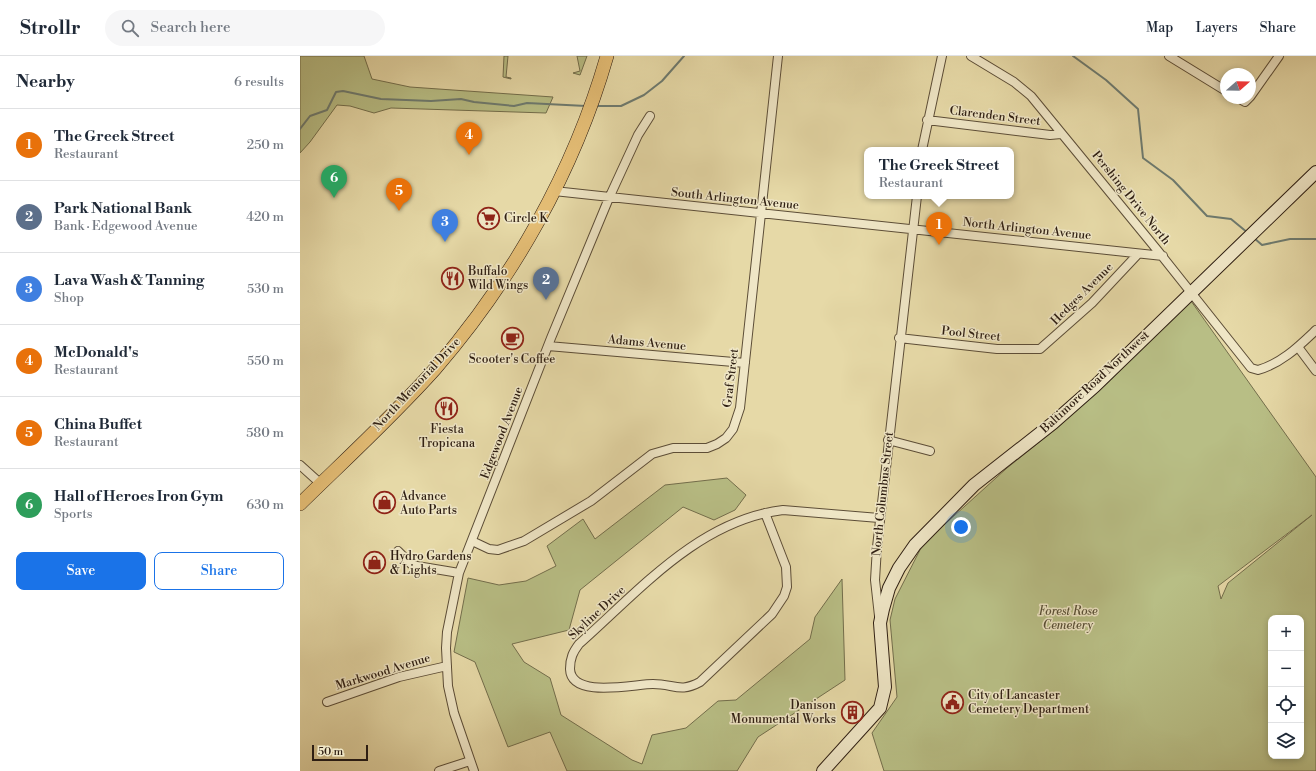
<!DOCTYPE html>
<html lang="en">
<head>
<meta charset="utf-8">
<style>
	:root { --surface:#fff; --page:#f6f6f7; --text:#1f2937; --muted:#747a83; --line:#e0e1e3; --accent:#1a73e8 }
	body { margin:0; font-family:"Libre Bodoni",serif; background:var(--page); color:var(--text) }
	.controls { position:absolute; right:12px; bottom:12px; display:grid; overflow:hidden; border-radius:8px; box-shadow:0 2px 6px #0003 }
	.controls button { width:36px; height:36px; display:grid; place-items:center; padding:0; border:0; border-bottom:1px solid var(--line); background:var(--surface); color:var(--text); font:20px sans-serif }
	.compass { position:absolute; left:920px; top:12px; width:36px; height:36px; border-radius:50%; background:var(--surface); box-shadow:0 2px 6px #0003; rotate:70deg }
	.scale { position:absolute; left:12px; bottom:10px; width:56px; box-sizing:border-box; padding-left:4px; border:2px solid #2e1e12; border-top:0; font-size:11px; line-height:14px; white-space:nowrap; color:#2e1e12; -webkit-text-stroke:3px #efe6c6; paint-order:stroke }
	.you { position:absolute; left:661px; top:471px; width:14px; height:14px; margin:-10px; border:3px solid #fff; border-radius:50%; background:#1a73e8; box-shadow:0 0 0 6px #1a73e833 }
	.badge { display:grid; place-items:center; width:26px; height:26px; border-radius:50%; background:var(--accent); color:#fff; font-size:13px; font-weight:700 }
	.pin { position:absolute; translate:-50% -33px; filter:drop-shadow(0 1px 2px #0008) }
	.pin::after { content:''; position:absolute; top:21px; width:14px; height:12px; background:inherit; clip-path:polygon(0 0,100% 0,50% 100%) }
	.popup { position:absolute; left:564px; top:91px; width:150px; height:52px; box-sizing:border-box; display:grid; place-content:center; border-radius:8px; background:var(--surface); filter:drop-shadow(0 1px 3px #0005); font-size:13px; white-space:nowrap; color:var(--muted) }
	.popup b { font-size:15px; color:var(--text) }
	.popup::after { content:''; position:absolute; left:50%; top:100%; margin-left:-8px; border:8px solid transparent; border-top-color:var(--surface) }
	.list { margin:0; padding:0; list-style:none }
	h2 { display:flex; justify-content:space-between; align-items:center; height:52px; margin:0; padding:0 16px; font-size:17px }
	h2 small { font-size:13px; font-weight:400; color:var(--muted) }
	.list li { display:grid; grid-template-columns:26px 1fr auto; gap:12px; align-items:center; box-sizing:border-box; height:72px; padding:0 16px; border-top:1px solid var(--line) }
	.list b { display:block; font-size:15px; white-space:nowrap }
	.list p { margin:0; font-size:13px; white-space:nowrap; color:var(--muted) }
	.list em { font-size:13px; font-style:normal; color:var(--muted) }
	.actions { display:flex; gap:8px; padding:12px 16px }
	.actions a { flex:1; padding:9px 0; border:1px solid var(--accent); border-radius:8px; text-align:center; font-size:14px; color:var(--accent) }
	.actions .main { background:var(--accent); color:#fff }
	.icon { flex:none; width:22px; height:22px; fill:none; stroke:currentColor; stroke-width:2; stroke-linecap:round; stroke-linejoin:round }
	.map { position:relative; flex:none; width:1016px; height:715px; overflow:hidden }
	header { display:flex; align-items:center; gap:24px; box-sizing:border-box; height:56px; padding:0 20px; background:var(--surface); border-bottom:1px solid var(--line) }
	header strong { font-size:19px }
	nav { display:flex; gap:22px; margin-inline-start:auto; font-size:14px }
	.search { width:280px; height:36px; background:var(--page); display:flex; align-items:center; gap:10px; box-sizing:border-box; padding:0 14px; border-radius:22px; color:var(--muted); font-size:15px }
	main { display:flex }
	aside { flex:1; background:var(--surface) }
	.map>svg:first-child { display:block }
</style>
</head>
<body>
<header>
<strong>Strollr</strong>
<div class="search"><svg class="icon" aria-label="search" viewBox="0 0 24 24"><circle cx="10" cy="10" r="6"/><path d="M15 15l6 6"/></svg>Search here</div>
<nav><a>Map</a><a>Layers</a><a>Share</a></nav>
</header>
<main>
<aside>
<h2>Nearby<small>6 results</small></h2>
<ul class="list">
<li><span class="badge" style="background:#e8710a">1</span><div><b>The Greek Street</b><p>Restaurant</p></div><em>250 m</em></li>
<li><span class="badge" style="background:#5c6f8a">2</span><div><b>Park National Bank</b><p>Bank · Edgewood Avenue</p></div><em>420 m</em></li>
<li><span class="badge" style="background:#3f7fe0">3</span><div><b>Lava Wash &amp; Tanning</b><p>Shop</p></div><em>530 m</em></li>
<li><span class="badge" style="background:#e8710a">4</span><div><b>McDonald's</b><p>Restaurant</p></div><em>550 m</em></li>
<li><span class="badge" style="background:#e8710a">5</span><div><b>China Buffet</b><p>Restaurant</p></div><em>580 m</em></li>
<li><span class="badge" style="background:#2e9e5b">6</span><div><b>Hall of Heroes Iron Gym</b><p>Sports</p></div><em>630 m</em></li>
</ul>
<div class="actions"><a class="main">Save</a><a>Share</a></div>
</aside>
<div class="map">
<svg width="1016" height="715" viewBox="0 0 1016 715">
	<rect width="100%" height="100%" fill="#e6d9a7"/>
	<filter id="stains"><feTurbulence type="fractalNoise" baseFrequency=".005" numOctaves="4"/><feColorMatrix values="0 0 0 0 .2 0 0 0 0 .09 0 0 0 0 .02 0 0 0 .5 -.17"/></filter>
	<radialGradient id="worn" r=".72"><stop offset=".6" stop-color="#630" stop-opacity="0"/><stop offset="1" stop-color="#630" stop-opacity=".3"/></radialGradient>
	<!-- green -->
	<path fill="#b8be85" stroke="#736e4c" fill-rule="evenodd" d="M 0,0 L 64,0 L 72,23 L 110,31 L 253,41 L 246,57 L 91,52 L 74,57 L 50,50 L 37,49 L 10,86 L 0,97 Z
		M 204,0 L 208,0 L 206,21 L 211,22 L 211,23 L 203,21 Z
		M 277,0 L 287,0 L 280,19 L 273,17 L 280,15 Z
		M 891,245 L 1016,421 L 1016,715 L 584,715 L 572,677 L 597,641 L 590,564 L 595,543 L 623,488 L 707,412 L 757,372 ZM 1012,459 L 928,527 L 921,543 L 918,530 ZM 971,562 L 1001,562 L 1001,700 L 971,700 Z
		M 427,422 L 446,439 L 435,454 L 414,464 L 383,451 L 280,534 L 269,574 L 212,588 L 224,606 L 250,622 L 261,659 L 332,704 L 342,708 L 352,679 L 386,672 L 418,645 L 436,644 L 510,583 L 515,561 L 542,523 L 545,624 L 458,681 L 437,715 L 267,715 L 250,676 L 208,691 L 175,606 L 154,596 L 168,522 L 199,529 L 226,525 L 256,510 L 247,490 L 283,463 L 295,483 L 365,429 Z"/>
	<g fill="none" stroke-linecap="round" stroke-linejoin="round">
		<!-- stream -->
		<path stroke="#6e7b70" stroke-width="2" d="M 773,0 L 806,24 L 838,53 L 843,102 L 873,124 L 907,160 L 931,163 L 948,177
			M 296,50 L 321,50 L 344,39 L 362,25 L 384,0
			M 0,73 L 10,60 L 27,54 L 36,36 L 43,35 L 81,43 L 131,45 L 161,43 L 174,46 L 214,50 L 227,47 L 286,50
			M 954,182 L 962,189 L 990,183 L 1016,183"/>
		<defs>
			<path id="street" d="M 671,0 L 714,26 L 731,40 L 858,195 L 951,312 L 958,314 C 982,307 998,291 1016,274
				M 869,0 L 926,35
				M 950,41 L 979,0
				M 938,42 L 945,46 L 949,42
				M 627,64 L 750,79 L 761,78
				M 622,94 L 642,0
				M 254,135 L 863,200
				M 599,282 L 697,293 L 740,293 L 792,247 L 838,198
				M 248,290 L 445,307
				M 998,291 L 1016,315
				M 588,384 L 630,395
				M 0,409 L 21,428
				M 465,457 L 486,511 L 487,531 L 484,540 L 472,558 L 400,626 C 380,637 374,628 353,628 C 334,628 271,643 270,613 C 270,602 273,596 279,588 C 339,535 399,464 483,454 L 579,462
				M 172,485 L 189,493 L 198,494 L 224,485 L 291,445 L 352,398 L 373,392 L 407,392 L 417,388 L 426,382 L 433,373 L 440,352 L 478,0
				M 98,495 L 111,508 L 117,510 L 159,517
				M 579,560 L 575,524 L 577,491 L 617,140
				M 27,646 L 99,621 L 147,610
				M 139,715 L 170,705
				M 174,715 L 154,657 L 148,630 L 146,592 L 147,576 L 159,517 L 251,282 L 309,142 L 338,79 L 350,60"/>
			<path id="secondary" d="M 523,715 L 580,652 L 585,631 L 580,567 L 583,553 L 589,532 L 599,512 L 615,489 L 674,429 L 753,367 L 795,330 L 1016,116"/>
			<path id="primary" d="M 0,448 C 45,404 93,360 135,313 C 213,223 274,115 307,0"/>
		</defs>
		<!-- street casing -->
		<use href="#street" stroke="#5c4d37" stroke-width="10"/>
		<!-- secondary casing -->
		<use href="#secondary" stroke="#2e1e12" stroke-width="14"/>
		<!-- primary casing -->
		<use href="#primary" stroke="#2e1e12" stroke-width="14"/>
		<!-- street -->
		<use href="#street" stroke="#efe6c6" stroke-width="8"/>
		<!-- secondary -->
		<use href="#secondary" stroke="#efe6c6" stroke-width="12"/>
		<!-- primary -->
		<use href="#primary" stroke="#e3bc74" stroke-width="13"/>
	</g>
	<!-- icons -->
	<defs>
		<symbol id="supermarket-ring" viewBox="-11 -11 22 22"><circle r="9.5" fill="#efe6c6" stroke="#8f2418" stroke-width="1.5"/><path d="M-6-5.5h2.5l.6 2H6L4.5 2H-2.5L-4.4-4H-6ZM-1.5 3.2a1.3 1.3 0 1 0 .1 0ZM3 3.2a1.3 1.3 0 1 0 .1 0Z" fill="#8f2418"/></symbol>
		<symbol id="restaurant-ring" viewBox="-11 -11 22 22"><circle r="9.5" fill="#efe6c6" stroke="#8f2418" stroke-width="1.5"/><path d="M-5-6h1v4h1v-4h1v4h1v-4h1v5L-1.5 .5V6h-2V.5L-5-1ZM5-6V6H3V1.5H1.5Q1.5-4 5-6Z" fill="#8f2418"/></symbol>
		<symbol id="cafe-ring" viewBox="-11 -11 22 22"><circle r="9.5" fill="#efe6c6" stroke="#8f2418" stroke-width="1.5"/><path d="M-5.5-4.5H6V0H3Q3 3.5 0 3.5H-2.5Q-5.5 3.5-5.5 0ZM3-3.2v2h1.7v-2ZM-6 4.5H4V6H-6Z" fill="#8f2418"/></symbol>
		<symbol id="shop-ring" viewBox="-11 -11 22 22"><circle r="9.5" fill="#efe6c6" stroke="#8f2418" stroke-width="1.5"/><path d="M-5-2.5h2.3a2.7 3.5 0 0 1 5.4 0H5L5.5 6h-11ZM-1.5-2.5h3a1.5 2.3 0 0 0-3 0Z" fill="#8f2418"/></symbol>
		<symbol id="civic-ring" viewBox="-11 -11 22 22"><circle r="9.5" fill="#efe6c6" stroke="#8f2418" stroke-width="1.5"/><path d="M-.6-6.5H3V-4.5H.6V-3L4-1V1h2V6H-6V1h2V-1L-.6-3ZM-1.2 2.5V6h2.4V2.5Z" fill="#8f2418"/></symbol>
		<symbol id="building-ring" viewBox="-11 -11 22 22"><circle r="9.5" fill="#efe6c6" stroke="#8f2418" stroke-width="1.5"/><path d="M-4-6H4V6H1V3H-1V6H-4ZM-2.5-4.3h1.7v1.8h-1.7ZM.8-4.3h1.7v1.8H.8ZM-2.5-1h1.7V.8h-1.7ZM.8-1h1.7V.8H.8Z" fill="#8f2418"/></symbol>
	</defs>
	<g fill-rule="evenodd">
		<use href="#supermarket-ring" x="176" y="150" width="25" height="25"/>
		<use href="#restaurant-ring" x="140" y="210" width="25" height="25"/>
		<use href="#cafe-ring" x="200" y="270" width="25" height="25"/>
		<use href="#restaurant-ring" x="134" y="340" width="25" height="25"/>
		<use href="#shop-ring" x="72" y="434" width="25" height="25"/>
		<use href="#shop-ring" x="62" y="494" width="25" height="25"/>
		<use href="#civic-ring" x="640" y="634" width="25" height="25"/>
		<use href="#building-ring" x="540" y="644" width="25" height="25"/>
	</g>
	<g text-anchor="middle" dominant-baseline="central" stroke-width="3" stroke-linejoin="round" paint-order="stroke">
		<!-- street labels -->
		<g font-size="12" fill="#2e1e12" stroke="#efe6c6">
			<text transform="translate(695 60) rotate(7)">Clarenden Street</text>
			<text transform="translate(831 142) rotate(51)">Pershing Drive North</text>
			<text transform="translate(435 143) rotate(6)">South Arlington Avenue</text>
			<text transform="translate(727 173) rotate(6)">North Arlington Avenue</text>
			<text transform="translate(782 238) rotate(-45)">Hedges Avenue</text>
			<text transform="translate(671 278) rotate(6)">Pool Street</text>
			<text transform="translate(347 287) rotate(5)">Adams Avenue</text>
			<text transform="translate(431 322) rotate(-83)">Graf Street</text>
			<text transform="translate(795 326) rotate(-43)">Baltimore Road Northwest</text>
			<text transform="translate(117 328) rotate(-47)">North Memorial Drive</text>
			<text transform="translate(202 377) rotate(-69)">Edgewood Avenue</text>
			<text transform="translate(583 438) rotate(-84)">North Columbus Street</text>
			<text transform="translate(297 557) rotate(-43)">Skyline Drive</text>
			<text transform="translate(83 616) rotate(-17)">Markwood Avenue</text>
		</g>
		<!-- poi labels -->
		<g font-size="12" fill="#2e1e12" stroke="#efe6c6" text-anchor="start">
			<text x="204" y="162">Circle K</text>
			<text x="168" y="215">Buffalo<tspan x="168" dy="14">Wild Wings</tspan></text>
			<text x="212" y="303" text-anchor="middle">Scooter's Coffee</text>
			<text x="147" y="373" text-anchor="middle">Fiesta<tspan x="147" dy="14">Tropicana</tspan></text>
			<text x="100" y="440">Advance<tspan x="100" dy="14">Auto Parts</tspan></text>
			<text x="90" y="500">Hydro Gardens<tspan x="90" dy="14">&amp; Lights</tspan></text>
			<text x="668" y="639">City of Lancaster<tspan x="668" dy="14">Cemetery Department</tspan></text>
			<text x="536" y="649" text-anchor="end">Danison<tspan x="536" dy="14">Monumental Works</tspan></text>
		</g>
		<!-- park labels -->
		<g font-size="12" font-style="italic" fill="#574e34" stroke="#efe6c6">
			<text x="768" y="555">Forest Rose<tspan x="768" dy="14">Cemetery</tspan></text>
		</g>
	</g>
	<rect width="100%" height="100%" filter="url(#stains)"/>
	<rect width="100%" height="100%" fill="url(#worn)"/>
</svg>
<div class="controls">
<button>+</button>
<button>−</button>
<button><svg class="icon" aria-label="locate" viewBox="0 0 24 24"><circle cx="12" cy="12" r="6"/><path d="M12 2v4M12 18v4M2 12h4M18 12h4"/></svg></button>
<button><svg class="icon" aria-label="layers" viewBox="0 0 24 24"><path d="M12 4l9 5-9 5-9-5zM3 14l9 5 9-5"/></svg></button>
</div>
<svg class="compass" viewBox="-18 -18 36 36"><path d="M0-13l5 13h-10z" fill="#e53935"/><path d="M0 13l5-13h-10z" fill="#747a83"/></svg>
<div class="scale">50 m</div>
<div class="you"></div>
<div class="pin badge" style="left:639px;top:189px;background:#e8710a">1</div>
<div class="popup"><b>The Greek Street</b>Restaurant</div>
<div class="pin badge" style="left:246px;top:244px;background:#5c6f8a">2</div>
<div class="pin badge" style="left:145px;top:186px;background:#3f7fe0">3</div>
<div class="pin badge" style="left:169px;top:99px;background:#e8710a">4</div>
<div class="pin badge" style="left:99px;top:155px;background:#e8710a">5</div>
<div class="pin badge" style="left:34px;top:142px;background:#2e9e5b">6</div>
</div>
</main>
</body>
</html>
